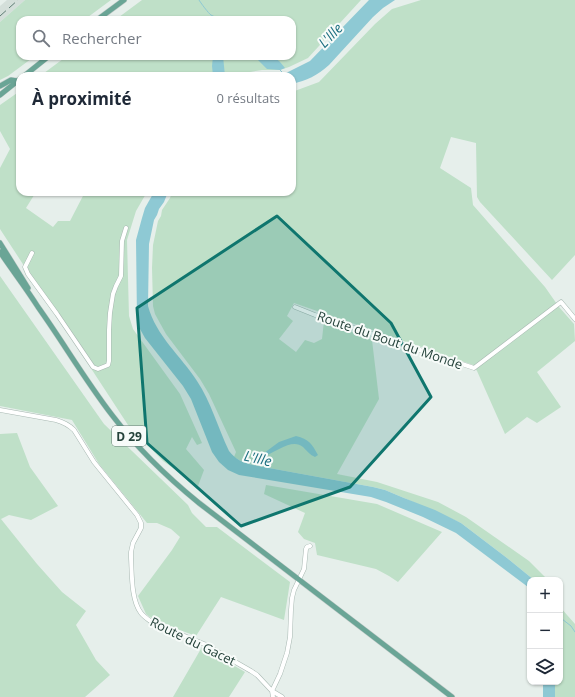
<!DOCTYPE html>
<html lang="fr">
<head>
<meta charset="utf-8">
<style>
	:root { --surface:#fff; --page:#f6f6f7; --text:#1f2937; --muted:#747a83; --line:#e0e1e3 }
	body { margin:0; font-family:"Open Sans",sans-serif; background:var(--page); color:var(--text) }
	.controls { position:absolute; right:12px; bottom:12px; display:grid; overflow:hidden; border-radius:8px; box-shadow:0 1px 3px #0004 }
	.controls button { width:36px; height:36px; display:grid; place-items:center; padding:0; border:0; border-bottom:1px solid var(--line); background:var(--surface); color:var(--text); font:20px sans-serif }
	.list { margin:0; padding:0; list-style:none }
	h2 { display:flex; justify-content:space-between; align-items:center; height:52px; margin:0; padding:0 16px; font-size:17px }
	h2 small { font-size:13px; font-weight:400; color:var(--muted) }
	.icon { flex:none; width:22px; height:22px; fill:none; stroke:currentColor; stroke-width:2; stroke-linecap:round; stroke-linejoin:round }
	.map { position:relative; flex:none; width:575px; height:697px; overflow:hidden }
	.search { position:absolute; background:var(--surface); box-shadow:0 1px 3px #0004; left:16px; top:16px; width:280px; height:44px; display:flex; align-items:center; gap:10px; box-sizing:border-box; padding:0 14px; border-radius:12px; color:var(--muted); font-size:15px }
	.panel { position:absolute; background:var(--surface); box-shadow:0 1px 3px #0004; left:16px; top:72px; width:280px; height:124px; border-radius:12px }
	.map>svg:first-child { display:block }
</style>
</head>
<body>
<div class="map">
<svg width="575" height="697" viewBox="0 0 575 697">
	<rect width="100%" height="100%" fill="#e6efeb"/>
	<!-- built -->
	<path fill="#d4dfda" d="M 7,0 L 25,0 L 0,22 L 0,6 Z"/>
	<!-- green -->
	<path fill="#bfe0c8" d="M 25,0 L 111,0 L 84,20 L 20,20 L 20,56 L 35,56 L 8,76 L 0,80 L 0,22 Z
		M 142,0 L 361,0 L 308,58 L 289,67 L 280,70 L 262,70 L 238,74 L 235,76 L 40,76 L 67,56 L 292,56 L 292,20 L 115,20 Z
		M 421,0 L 575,0 L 575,255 L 552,280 L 480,202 L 477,197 L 476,143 L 451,137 L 440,168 L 471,188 L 473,205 L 545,287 L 559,307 L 574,324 L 575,341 L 537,372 L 561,407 L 537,423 L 527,417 L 505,434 L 477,371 L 473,365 L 294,303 L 287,316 L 293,321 L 279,339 L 296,352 L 305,340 L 314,343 L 322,339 L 324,321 L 372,340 L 379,399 L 337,474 L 377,482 L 438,502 L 466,517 L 529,561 L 548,580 L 534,580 L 507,558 L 461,523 L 404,498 L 385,490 L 373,487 L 253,465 L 241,461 L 234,457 L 236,452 L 209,394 L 200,379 L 166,334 L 155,314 L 153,306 L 152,268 L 153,245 L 158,221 L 161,216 L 162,210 L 170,198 L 172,192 L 292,192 L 292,92 L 319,82 L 375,24 L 392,9 Z
		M 20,91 L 20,192 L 36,192 L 26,208 L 53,227 L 58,221 L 70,221 L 85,192 L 147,192 L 136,211 L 127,240 L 129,316 L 133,329 L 180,394 L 202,443 L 197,445 L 192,437 L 186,449 L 204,470 L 198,486 L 163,461 L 128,425 L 0,229 L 0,168 L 10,149 L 0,131 L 0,105 Z
		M 0,276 L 104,424 L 188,505 L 192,513 L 206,527 L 217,527 L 290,582 L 284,620 L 221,597 L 196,636 L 155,621 L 146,614 L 138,596 L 172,550 L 180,537 L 171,529 L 157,523 L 147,523 L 99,464 L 72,420 L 0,406 Z
		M 17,433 L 30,467 L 58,506 L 31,520 L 9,515 L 1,519 L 37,564 L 62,592 L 86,611 L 76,625 L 96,660 L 110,675 L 85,697 L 0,697 L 0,434 Z
		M 266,485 L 377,504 L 442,532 L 398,582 L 389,576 L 376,569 L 317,555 L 315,543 L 304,539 L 298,532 L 305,513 L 264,494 Z
		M 560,607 L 575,624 L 575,697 L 555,697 L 555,682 L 560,682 Z
		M 202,647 L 245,672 L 229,697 L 173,697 Z"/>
	<!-- water -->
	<path fill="#8ec9d4" d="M 369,0 L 395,0 L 383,8 L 373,17 L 329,65 C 317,76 307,80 292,84 L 292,76 L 249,76 L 266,74 L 278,75 L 286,73 L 310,61 Z
		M 213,56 L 223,56 L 225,76 L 213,76 L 212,66 Z
		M 252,56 C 269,56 274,53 285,68 L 280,70 L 267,69 L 258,60 Z
		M 154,192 L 168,192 L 164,202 L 159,209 L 157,215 L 154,220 L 149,244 L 148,306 C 156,336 181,356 197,381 C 211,402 218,428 229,451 C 236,460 242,462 253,465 L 373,487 L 385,490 L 404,498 L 435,510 L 461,523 L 507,558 L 534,580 L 530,580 L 530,590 L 528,587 L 456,533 L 423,517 L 386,502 L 371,497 L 239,475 L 228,470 L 219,462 L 212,452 L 191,399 L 183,386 L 145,338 L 140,329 L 137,319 L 136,240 L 142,218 L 145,208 Z
		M 296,436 C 309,439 312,444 318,455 L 315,457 C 310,455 307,451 303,447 C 293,438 277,451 267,455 L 264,453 L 279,442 Z
		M 543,682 L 555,682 L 555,697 L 543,697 Z"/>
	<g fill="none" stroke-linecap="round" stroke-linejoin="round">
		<!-- stream -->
		<path stroke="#8ec9d4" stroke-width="1" d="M 199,0 C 200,2 209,14 211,15 C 214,17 217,17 220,19 L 219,20
			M 280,70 L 283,73 L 284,76
			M 560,614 L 562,619 L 571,626 L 575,632"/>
		<defs>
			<path id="minor" d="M 32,253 L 25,267 L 28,274 L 57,314 L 93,367 L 98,369 L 108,365 L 109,361 L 109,330 L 110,313 L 113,294 L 116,286 L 121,276 L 122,241 L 126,228
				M 295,307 L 315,315 L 474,368 L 561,302 L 575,319
				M 0,410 L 56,420 C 63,422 68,424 74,430 L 94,462 L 137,515 L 141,523 L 141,528 L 133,543 L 131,552 L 131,558 C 132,574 131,600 141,613 C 144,617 149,620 153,623 L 204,644 L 251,671 L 257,675 L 272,691 L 282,697
				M 273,697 L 272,691 L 280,674 L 287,653 L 290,637 L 291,610 L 292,598 L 294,590 L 304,569 L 306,549 L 307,547 L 310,546"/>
			<path id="major" d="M 97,20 L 124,0
				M 24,76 L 49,56
				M 0,86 L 11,80 L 18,81
				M 0,95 L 20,79
				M 0,243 L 28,288
				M 0,252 C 12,270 26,288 38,307 C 63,342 85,380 112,415 C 137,448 167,477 199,503 L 452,697"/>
		</defs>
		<!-- minor casing -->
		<use href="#minor" stroke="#a8b8b2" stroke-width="5"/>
		<!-- major casing -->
		<use href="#major" stroke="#c2cac8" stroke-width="6"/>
		<!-- minor -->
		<use href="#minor" stroke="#fff" stroke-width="4"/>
		<!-- major -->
		<use href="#major" stroke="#6aa596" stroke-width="5"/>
		<!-- rail -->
		<path stroke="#5f7d75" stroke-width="1" stroke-dasharray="8 4" stroke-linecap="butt" d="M 0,16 L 18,0"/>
	</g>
	<!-- marked area -->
	<path fill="#0f766e" fill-opacity="0.2" stroke="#0f766e" stroke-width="3" stroke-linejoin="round" d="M 277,216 L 391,323 L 431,397 L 350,487 L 241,526 L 147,443 L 137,308 Z"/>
	<g text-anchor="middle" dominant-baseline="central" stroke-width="4" stroke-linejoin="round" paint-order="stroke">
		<!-- shield labels -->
		<rect fill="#f7fbf9" stroke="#637a73" stroke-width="1" x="112" y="426" width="34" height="20" rx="3"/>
		<g font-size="12" font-weight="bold" fill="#24423a">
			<text x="129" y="436">D 29</text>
		</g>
		<!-- street labels -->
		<g font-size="13" fill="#24423a" stroke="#f7fbf9">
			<text transform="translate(390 340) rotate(19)">Route du Bout du Monde</text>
			<text transform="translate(193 641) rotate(26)">Route du Gacet</text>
		</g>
		<!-- water labels -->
		<g font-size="14" font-style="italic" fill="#1c6f80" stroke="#f7fbf9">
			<text transform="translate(330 35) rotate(-46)">L'Ille</text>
			<text transform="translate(258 458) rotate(13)">L'Ille</text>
		</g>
	</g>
</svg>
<div class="controls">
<button>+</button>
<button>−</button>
<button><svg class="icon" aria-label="layers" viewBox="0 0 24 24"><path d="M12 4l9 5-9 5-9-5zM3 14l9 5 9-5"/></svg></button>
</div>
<div class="search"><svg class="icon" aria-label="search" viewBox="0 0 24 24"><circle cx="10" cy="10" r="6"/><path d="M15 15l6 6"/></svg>Rechercher</div>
<section class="panel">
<h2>À proximité<small>0 résultats</small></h2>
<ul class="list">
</ul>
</section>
</div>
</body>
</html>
